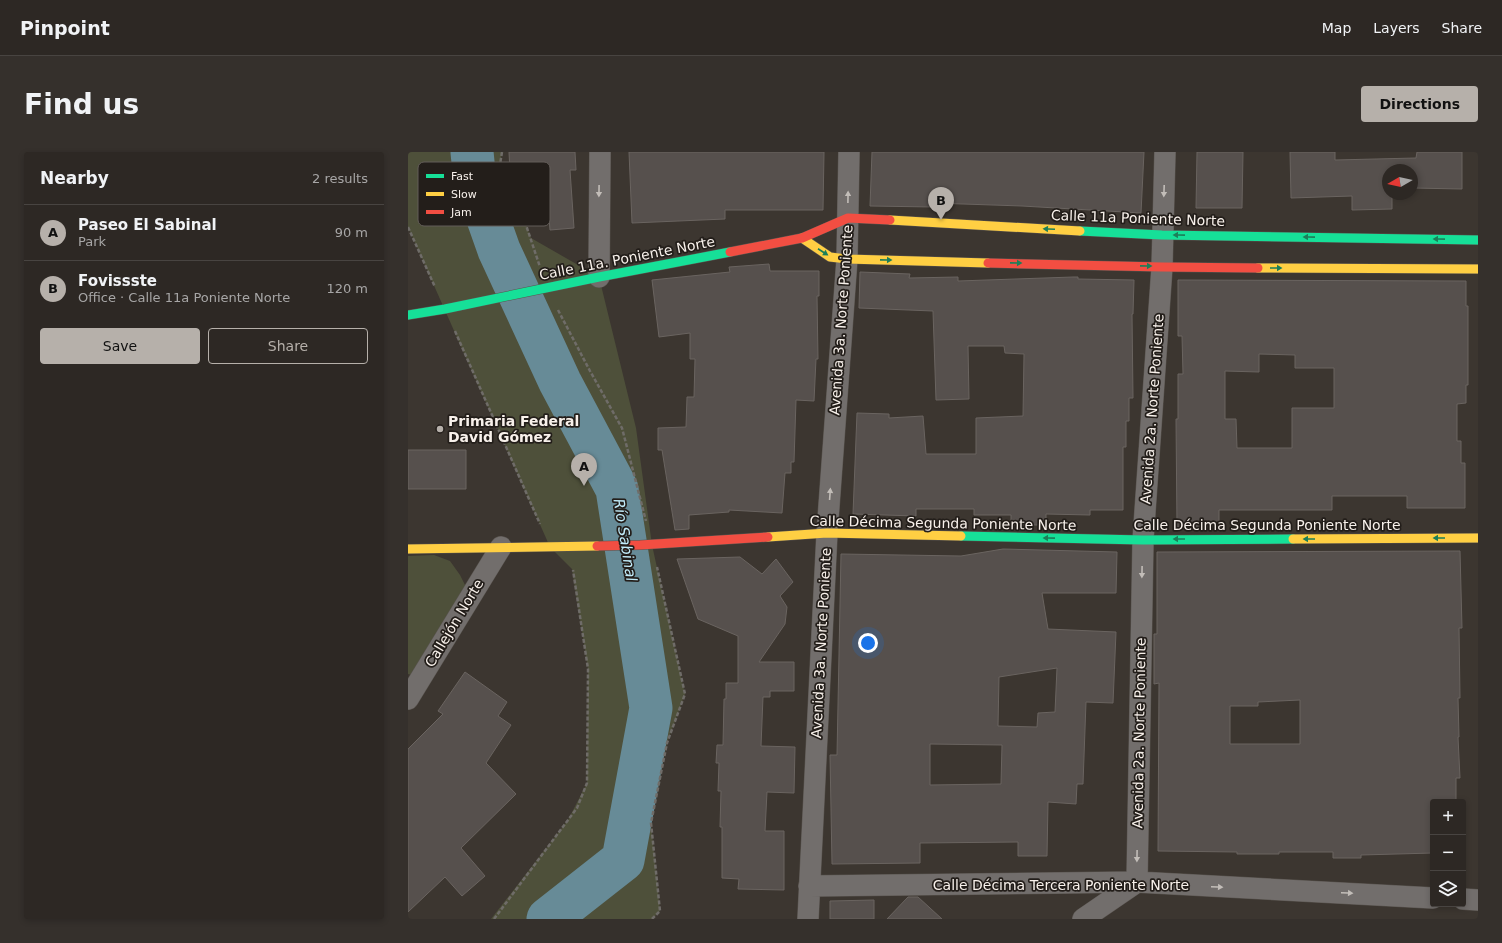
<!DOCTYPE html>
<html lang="en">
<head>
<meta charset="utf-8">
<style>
	:root { --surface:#2d2824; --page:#35302c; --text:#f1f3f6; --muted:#a7a6a6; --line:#484441; --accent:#b6b0aa }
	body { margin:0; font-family:"DejaVu Sans",sans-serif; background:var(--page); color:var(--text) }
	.controls { position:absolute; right:12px; bottom:12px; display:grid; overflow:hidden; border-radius:4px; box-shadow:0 2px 6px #0003 }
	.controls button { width:36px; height:36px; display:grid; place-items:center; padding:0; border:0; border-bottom:1px solid var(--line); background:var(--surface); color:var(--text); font:20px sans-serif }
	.compass { position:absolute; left:974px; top:12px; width:36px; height:36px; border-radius:50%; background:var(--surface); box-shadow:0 2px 6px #0003; rotate:261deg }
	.you { position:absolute; left:460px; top:491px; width:14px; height:14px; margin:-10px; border:3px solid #fff; border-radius:50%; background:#1a73e8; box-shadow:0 0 0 6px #1a73e833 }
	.badge { display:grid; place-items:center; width:26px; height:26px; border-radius:50%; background:var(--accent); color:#111; font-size:13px; font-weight:700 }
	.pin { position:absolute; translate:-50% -33px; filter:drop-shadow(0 1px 2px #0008) }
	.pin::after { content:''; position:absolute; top:21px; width:14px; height:12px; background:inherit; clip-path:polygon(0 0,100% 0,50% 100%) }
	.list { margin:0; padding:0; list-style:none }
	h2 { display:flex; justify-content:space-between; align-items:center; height:52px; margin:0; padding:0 16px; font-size:17px }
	h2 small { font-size:13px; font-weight:400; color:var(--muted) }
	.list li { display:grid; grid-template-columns:26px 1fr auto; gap:12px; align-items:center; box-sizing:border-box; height:56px; padding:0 16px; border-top:1px solid var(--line) }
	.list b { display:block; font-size:15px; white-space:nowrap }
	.list p { margin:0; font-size:13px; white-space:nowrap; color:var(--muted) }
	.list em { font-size:13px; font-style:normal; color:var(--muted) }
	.actions { display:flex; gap:8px; padding:12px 16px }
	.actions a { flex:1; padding:9px 0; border:1px solid var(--accent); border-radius:4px; text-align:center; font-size:14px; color:var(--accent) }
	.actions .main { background:var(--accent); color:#111 }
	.icon { flex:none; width:22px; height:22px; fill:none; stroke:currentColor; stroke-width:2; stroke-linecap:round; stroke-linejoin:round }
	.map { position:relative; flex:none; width:1070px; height:767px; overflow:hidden; border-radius:4px }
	header { display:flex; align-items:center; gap:24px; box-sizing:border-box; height:56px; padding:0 20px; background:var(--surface); border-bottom:1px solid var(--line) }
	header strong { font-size:19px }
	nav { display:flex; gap:22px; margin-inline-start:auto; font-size:14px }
	.intro { display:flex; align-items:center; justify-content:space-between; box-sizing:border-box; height:96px; padding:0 24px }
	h1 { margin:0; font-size:28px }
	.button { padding:10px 18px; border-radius:4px; background:var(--accent); color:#111; font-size:14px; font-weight:700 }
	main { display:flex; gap:24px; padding:0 24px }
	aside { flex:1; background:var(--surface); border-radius:4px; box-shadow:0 2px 6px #0003 }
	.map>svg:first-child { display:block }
</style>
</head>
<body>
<header>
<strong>Pinpoint</strong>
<nav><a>Map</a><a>Layers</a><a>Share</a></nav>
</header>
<div class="intro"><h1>Find us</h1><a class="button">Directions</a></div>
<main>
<aside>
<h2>Nearby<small>2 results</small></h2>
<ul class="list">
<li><span class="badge">A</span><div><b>Paseo El Sabinal</b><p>Park</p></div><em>90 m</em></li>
<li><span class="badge">B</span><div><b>Fovissste</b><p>Office · Calle 11a Poniente Norte</p></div><em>120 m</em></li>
</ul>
<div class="actions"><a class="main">Save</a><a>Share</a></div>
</aside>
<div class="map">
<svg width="1070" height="767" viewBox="0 0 1070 767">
	<rect width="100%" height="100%" fill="#3c3630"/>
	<!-- green -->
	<path fill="#4e503a" d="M 0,0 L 94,0 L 90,25 L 100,47 L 115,64 L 123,86 L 191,125 L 228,276 L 244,393 L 277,542 L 259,591 L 243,671 L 252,759 L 244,767 L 83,767 L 160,668 L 179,631 L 180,517 L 164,417 L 142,395 L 0,75 Z
		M 26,403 L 42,409 L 52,423 L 58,435 L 7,524 L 0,522 L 0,404 Z"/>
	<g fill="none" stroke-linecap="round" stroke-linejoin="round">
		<!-- river -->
		<path stroke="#678b97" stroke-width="43" d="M 64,0 L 67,30 L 91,98 L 152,230 L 209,337 L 243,556 L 215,708 L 140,767"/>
	</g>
	<!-- building -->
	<path fill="#56504d" stroke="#6a6460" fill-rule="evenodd" d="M 101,0 L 167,0 L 168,18 L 162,18 L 166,76 L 142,78 L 140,53 L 134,53 L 132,19 L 102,20 Z
		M 221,0 L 416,0 L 415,58 L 317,58 L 317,67 L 224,71 Z
		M 464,0 L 736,0 L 733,61 L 614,54 L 525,51 L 525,55 L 462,54 Z
		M 789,0 L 835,0 L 834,56 L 788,56 Z
		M 882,0 L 927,0 L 927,8 L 1008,6 L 1009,0 L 1054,0 L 1054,37 L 1004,36 L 1004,18 L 980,18 L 980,42 L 984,42 L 984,57 L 944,58 L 944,44 L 883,46 Z
		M 361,112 L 362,119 L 411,119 L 411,144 L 409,144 L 410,207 L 408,207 L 406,249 L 388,248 L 386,310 L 383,310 L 383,321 L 377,321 L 374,361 L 321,358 L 321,360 L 281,363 L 281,377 L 267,378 L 254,298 L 250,298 L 250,276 L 278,275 L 279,245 L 286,245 L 287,207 L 282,207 L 282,181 L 251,185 L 244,128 L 322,120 L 321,115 Z
		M 452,120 L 502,122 L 501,126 L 550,125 L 550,129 L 665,125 L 670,125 L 670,127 L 726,128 L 725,162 L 724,162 L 725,246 L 721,246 L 721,269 L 718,269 L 718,295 L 715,295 L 715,358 L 682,358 L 682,363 L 638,362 L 638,373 L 603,373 L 603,363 L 566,363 L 566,357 L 508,357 L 508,364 L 445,362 L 449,261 L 481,262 L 481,266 L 515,264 L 518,302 L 568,302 L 568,266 L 615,264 L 616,202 L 597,201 L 596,194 L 560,194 L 561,247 L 528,248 L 525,159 L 451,156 Z
		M 770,128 L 1058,129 L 1058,154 L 1060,154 L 1060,233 L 1058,233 L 1058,251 L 1049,252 L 1049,289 L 1053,289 L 1053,311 L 1057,311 L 1057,356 L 999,356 L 999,344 L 924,344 L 924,358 L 811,358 L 811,375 L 769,375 L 768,267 L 770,267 L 770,222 L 775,222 L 774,184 L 770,184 ZM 851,202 L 887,203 L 887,216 L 926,216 L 926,256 L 884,256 L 884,296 L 829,296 L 828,267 L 817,267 L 817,219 L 851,220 Z
		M 0,298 L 58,298 L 58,337 L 0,337 Z
		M 595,397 L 709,400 L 708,441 L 634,441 L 640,477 L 708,480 L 705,551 L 678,550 L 675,632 L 669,632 L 668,652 L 640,650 L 639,704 L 610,704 L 610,690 L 512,691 L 512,711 L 424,712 L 422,603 L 429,603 L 433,402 L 553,404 ZM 649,516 L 647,560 L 630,561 L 629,575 L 590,574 L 591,525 ZM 522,592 L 594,593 L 593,632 L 522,633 Z
		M 1052,399 L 1054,476 L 1051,476 L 1052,546 L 1050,546 L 1051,585 L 1050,585 L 1052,626 L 1048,626 L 1048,650 L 1025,650 L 1025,701 L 953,703 L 953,706 L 925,706 L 925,700 L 871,700 L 871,702 L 829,702 L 829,700 L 750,699 L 751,531 L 746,532 L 746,482 L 749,482 L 749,400 ZM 892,548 L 892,592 L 822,592 L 822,554 L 850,554 L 850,550 Z
		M 332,405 L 354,422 L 368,407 L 385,430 L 372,444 L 379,455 L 377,472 L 351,510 L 386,510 L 386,539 L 362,539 L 362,545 L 355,545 L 353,594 L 387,595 L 386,641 L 359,640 L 357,679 L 376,679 L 376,738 L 330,737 L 331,727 L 314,726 L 314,675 L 312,675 L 313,639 L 310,639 L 311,611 L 308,611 L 309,593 L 315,593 L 316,547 L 318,547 L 318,531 L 330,531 L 330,484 L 290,467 L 269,407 Z
		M 57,520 L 99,550 L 90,564 L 103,573 L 78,611 L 108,642 L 53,696 L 77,724 L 54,744 L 37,725 L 0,760 L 0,597 L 35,562 L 30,559 Z
		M 500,745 L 510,745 L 534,767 L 479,767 Z
		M 466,748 L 466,767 L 422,767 L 422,749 Z"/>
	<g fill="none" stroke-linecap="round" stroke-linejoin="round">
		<defs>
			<path id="street" d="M 191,125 L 192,0
				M 0,547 L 93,395
				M 729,730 L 735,388 L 754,115 L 757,0
				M 401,734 L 729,730 L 1025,746
				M 1055,747 L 1070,748
				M 400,767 L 419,381 L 439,107 L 441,0
				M 675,767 L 729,730"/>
			<path id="fast" d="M 672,79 L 754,83 L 1070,88
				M 0,163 L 37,157 L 191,125 L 322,100
				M 553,384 L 735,388 L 885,387"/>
			<path id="slow" d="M 482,68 L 672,79
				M 394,86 L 422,105 L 439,107 L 580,111
				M 850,116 L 1070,117
				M 360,385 L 419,381 L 553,384
				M 885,387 L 1070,386
				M 0,397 L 189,394"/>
			<path id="jam" d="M 322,100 L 394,86 L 440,66 L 482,68
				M 580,111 L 754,115 L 850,116
				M 189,394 L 232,393 L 360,385"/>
		</defs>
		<!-- street casing -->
		<use href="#street" stroke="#59544f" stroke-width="22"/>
		<!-- fast casing -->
		<use href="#fast" stroke="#59544f" stroke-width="10"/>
		<!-- slow casing -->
		<use href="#slow" stroke="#59544f" stroke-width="10"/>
		<!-- jam casing -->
		<use href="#jam" stroke="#59544f" stroke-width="10"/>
		<!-- path -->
		<path stroke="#6f6c68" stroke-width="2.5" stroke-dasharray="4 2" stroke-linecap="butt" d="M 94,0 L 90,25 L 100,47 L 115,64 L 132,115
			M 0,75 L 27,135
			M 150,158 L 182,219 L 214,276 L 238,369
			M 47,179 L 132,372
			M 86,767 L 169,656 L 179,631 L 180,517 L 165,418
			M 244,767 L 252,759 L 243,671 L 259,591 L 277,542 L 249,415"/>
		<!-- street -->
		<use href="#street" stroke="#726e6c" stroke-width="21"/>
		<!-- fast -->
		<use href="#fast" stroke="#16e098" stroke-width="9"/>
		<!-- slow -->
		<use href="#slow" stroke="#ffcf43" stroke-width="9"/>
		<!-- jam -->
		<use href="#jam" stroke="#f24e42" stroke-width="9"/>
	</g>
	<!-- one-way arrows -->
	<defs><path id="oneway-solid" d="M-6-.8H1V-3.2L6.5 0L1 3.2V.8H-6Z"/></defs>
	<g fill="#c2bdb8">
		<use href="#oneway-solid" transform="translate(191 39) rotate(91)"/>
		<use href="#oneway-solid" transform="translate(756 39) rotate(92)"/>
		<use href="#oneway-solid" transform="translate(440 45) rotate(-89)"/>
		<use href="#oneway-solid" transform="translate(422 342) rotate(-86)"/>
		<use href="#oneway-solid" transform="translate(734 420) rotate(91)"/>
		<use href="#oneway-solid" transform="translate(729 704) rotate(91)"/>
		<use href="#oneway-solid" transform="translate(809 735) rotate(3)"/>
		<use href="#oneway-solid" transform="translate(939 741) rotate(3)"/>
	</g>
	<g fill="#1c7f59">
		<use href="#oneway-solid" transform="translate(641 77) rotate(-177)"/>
		<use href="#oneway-solid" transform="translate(771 83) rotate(-179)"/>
		<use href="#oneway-solid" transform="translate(901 85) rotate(-179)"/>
		<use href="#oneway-solid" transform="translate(1031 87) rotate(-179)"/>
		<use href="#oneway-solid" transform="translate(415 100) rotate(33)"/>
		<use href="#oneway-solid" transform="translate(478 108) rotate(1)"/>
		<use href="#oneway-solid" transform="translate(608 111) rotate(1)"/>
		<use href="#oneway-solid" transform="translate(738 114) rotate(1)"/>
		<use href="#oneway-solid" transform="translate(868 116)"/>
		<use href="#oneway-solid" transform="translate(641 386) rotate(-179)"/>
		<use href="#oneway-solid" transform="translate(1031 386) rotate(180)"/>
		<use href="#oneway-solid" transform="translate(771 387) rotate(180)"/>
		<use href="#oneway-solid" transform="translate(901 387) rotate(180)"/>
	</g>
	<!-- markers -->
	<circle fill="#b6b0aa" stroke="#231e1a" stroke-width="1.5" cx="32" cy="277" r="4"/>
	<g text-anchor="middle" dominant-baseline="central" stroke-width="3.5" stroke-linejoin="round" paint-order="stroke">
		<!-- street labels -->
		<g font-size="14" fill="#f8f1eb" stroke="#231e1a">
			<text transform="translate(730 66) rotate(2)">Calle 11a Poniente Norte</text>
			<text transform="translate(219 106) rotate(-11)">Calle 11a. Poniente Norte</text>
			<text transform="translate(433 168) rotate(-86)">Avenida 3a. Norte Poniente</text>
			<text transform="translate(744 257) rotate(-86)">Avenida 2a. Norte Poniente</text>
			<text transform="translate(535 371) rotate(1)">Calle Décima Segunda Poniente Norte</text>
			<text x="859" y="373">Calle Décima Segunda Poniente Norte</text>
			<text transform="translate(46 471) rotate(-59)">Callejón Norte</text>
			<text transform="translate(413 491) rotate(-87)">Avenida 3a. Norte Poniente</text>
			<text transform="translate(731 581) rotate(-89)">Avenida 2a. Norte Poniente</text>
			<text x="653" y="733">Calle Décima Tercera Poniente Norte</text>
		</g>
		<!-- poi labels -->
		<g font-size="14" font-weight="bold" fill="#f8f1eb" stroke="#231e1a" text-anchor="start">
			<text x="40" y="269">Primaria Federal<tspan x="40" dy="16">David Gómez</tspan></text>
		</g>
		<!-- water labels -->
		<g font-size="15" font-style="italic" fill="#c2ecfa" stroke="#231e1a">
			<text transform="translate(217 388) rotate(81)">Río Sabinal</text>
		</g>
	</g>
	<!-- legend -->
	<rect x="10" y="10" width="132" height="64" rx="6" fill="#231e1a" stroke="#635d59" stroke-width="1"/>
	<rect x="18" y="22" width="18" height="4" fill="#16e098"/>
	<rect x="18" y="40" width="18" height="4" fill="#ffcf43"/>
	<rect x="18" y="58" width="18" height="4" fill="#f24e42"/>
	<g font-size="11" fill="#f8f1eb">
		<text x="43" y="28">Fast</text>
		<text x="43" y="46">Slow</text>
		<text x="43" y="64">Jam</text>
	</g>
</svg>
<div class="controls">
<button>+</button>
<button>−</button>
<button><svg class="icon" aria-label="layers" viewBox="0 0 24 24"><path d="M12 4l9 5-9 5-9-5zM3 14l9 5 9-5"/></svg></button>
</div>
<svg class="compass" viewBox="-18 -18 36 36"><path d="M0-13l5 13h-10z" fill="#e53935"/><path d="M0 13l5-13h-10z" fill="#a7a6a6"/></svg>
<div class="you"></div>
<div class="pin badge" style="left:176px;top:334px">A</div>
<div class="pin badge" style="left:533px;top:68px">B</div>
</div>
</main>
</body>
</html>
